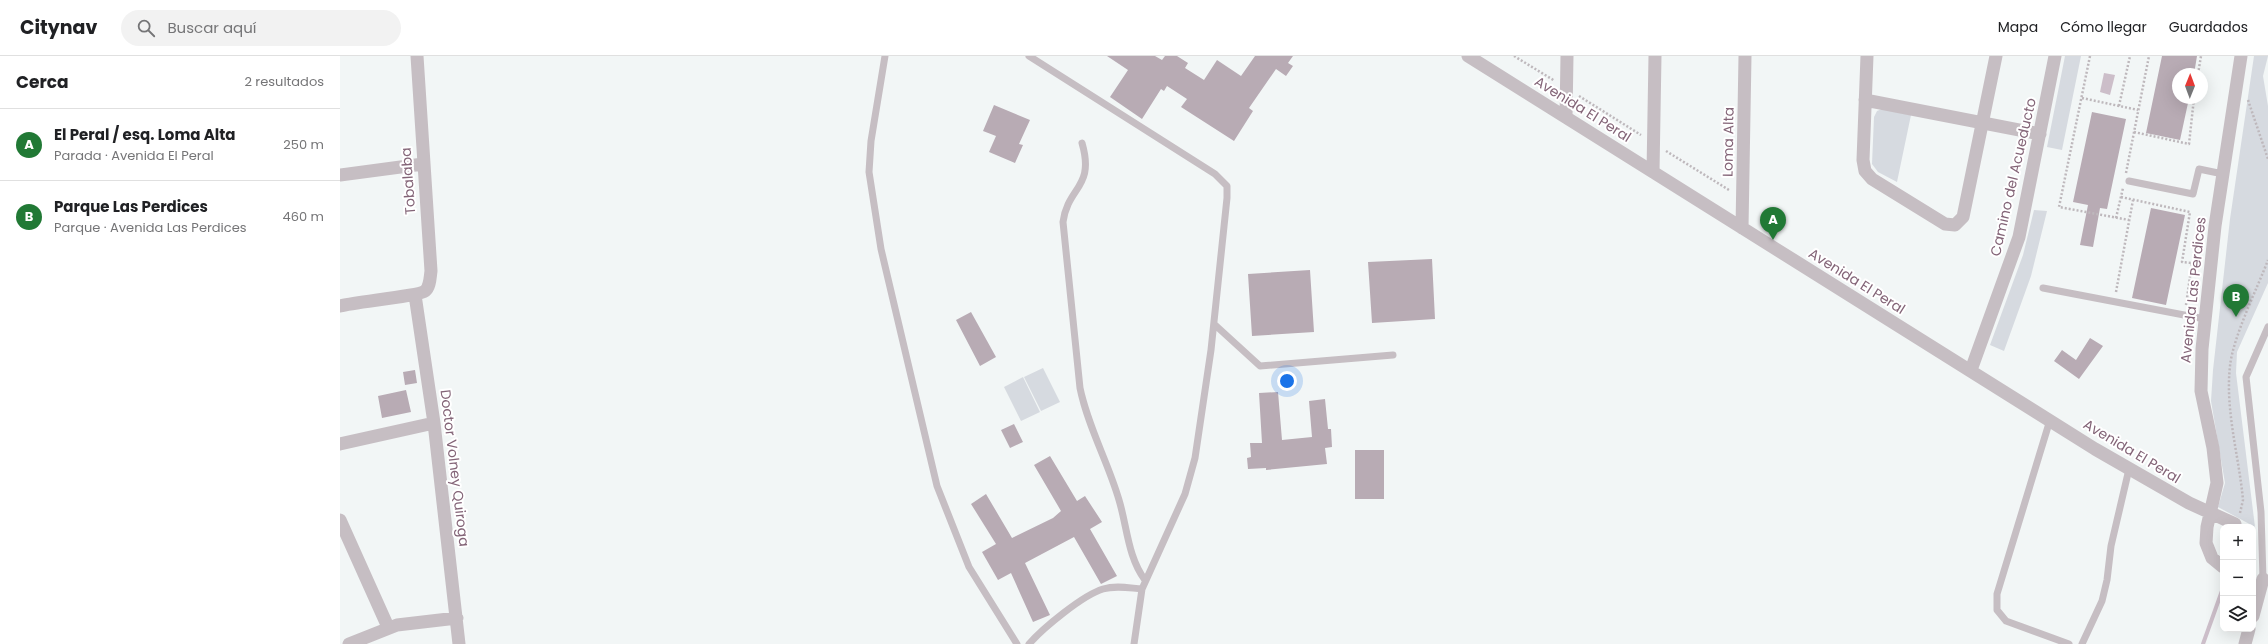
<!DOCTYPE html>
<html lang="es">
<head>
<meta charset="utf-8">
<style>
	:root { --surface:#fff; --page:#f2f2f2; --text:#202124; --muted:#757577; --line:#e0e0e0; --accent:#217935 }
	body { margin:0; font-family:Poppins,sans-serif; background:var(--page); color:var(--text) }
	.controls { position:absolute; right:12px; bottom:12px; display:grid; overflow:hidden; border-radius:8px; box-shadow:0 4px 16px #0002 }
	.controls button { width:36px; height:36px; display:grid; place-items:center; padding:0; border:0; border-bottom:1px solid var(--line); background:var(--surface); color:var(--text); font:20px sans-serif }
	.compass { position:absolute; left:1832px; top:12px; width:36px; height:36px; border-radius:50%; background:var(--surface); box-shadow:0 4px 16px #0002; rotate:1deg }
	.you { position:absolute; left:947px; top:325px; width:14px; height:14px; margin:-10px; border:3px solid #fff; border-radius:50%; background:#1a73e8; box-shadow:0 0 0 6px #1a73e833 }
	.badge { display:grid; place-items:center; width:26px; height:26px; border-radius:50%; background:var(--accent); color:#fff; font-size:13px; font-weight:700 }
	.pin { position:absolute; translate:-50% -33px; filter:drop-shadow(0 1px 2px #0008) }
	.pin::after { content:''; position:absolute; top:21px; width:14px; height:12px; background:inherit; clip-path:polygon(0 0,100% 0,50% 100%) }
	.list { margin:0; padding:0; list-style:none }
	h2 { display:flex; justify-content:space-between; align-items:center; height:52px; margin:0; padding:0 16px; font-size:17px }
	h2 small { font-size:13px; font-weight:400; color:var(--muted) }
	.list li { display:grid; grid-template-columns:26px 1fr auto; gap:12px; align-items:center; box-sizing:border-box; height:72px; padding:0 16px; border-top:1px solid var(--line) }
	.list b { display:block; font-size:15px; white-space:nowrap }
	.list p { margin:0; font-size:13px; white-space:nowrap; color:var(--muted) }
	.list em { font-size:13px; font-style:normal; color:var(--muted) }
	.icon { flex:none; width:22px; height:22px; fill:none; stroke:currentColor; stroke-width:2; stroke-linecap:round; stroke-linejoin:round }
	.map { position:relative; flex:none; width:1928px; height:588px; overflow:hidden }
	header { display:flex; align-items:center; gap:24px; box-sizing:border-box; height:56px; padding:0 20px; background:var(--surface); border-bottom:1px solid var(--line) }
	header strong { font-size:19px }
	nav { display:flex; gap:22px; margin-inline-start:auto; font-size:14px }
	.search { width:280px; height:36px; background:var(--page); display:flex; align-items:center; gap:10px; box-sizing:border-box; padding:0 14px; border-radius:22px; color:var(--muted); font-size:15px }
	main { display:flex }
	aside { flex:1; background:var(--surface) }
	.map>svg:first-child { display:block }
</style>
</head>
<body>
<header>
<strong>Citynav</strong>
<div class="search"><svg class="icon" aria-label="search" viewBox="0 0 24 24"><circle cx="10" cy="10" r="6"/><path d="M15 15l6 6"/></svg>Buscar aquí</div>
<nav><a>Mapa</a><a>Cómo llegar</a><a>Guardados</a></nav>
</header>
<main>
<aside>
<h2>Cerca<small>2 resultados</small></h2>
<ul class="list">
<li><span class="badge">A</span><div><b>El Peral / esq. Loma Alta</b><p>Parada · Avenida El Peral</p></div><em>250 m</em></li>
<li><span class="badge">B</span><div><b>Parque Las Perdices</b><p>Parque · Avenida Las Perdices</p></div><em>460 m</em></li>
</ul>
</aside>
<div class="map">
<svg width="1928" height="588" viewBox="0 0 1928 588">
	<rect width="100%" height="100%" fill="#f2f6f6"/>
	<!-- green -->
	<path fill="#d6dae0" d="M 1725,0 L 1741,0 L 1722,94 L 1707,91 Z
		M 1914,0 L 1928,0 L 1923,20 L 1928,50 L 1928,227 L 1897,296 L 1896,317 L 1915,471 L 1878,451 L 1885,427 L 1871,345 L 1873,314 L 1890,163 Z
		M 1542,53 L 1571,59 L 1557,126 L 1538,116 L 1532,108 L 1534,61 L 1537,55 Z
		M 1694,154 L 1707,155 L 1691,220 L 1664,295 L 1650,289 L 1683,199 Z
		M 703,312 L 720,346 L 701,355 L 684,321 Z
		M 683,321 L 700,356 L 681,365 L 664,331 Z"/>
	<!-- water -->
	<path fill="#ccbec9" d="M 1764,17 L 1775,19 L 1770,39 L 1760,36 Z"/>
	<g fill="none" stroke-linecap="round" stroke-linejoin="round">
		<!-- stream -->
		<path stroke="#ccbec9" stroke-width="4" d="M 1863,588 L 1883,532"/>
	</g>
	<!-- building -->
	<path fill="#b8abb4" d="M 767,0 L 815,0 L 822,4 L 825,0 L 837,0 L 848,7 L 845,12 L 864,24 L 877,4 L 901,20 L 915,0 L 953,0 L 948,7 L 953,10 L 946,20 L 936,13 L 909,52 L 913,55 L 894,85 L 841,51 L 847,43 L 827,30 L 824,35 L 821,33 L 802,63 L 770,41 L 788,14 Z
		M 1822,0 L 1857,0 L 1854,18 L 1838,18 L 1838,42 L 1840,42 L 1840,45 L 1848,47 L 1840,84 L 1806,77 Z
		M 654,49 L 690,64 L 679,88 L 683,89 L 675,107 L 649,96 L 656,80 L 643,75 Z
		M 1752,56 L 1786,63 L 1767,153 L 1760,152 L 1753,191 L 1740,189 L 1748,149 L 1733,146 Z
		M 1811,152 L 1845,159 L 1826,249 L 1792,242 Z
		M 1092,203 L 1095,263 L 1032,267 L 1028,206 Z
		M 970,214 L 974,276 L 912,280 L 908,218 Z
		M 631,256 L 656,301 L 640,310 L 616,264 Z
		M 1750,282 L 1763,290 L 1739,323 L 1714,305 L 1722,294 L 1736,304 Z
		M 75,314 L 77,327 L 65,329 L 63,316 Z
		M 66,334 L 71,356 L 42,362 L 38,340 Z
		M 938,336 L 942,384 L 972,381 L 969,345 L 985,343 L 988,373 L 991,373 L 992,391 L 985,392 L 987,408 L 926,414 L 926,412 L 908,413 L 907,402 L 911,401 L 910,387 L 922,387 L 919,337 Z
		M 674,368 L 683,386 L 670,392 L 661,374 Z
		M 1015,394 L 1044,394 L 1044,443 L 1015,443 Z
		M 710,400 L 737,445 L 745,440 L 762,466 L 750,473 L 777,520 L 761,528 L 734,481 L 685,507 L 710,559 L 693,566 L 671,517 L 658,524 L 642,496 L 656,488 L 631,448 L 646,438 L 672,482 L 713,462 L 721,455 L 694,409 Z"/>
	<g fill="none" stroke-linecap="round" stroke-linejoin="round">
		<!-- path -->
		<path stroke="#beb8bc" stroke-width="2.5" stroke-dasharray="2 2" stroke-linecap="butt" d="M 1174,0 L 1215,25
			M 1750,0 L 1719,151 L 1789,164
			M 1858,18 L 1861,0
			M 1239,40 L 1301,79
			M 1742,42 L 1798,54
			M 1908,44 L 1928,103
			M 1779,50 L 1790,0
			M 1794,76 L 1849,88 L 1854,42
			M 1326,95 L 1389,134
			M 1786,117 L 1809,0
			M 1781,141 L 1850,156 L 1842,206 L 1852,207 L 1846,249
			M 1776,162 L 1783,132
			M 1776,236 L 1793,144
			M 1900,457 L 1903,444 C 1899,400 1885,355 1890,310 C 1893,281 1917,233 1928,204"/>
		<!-- service -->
		<path stroke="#c6bec3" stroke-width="7" d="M 545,0 L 531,85 L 529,116 L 541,193 L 597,430 L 629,511 L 677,588
			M 689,0 L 875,118 L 887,130 L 887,142 L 871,294 L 855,402 L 845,438 L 802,533 L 794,588
			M 742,87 C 755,132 728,130 723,166 L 740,332 C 748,371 768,406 779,444 C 787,470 788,502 805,524
			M 1789,125 L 1853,138 L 1859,113 L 1883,118
			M 1703,232 L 1865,263
			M 874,268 L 920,310 L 1053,299
			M 1710,364 L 1657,538 L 1657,554 L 1666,565 L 1729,588
			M 1923,523 L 1921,456 L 1906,321 L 1928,271
			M 689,588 C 703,572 743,539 763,533 C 776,529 789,532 802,533
			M 1742,588 L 1762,545 L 1767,524 L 1771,490 L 1789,413"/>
		<!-- minor -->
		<path stroke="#c6bec3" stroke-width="13" d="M 1128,0 L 1755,393 L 1849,447 L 1895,468
			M 1527,0 L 1523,104 L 1525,115 L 1532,123 L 1605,168 L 1615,169 L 1623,161 L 1656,0
			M 1525,44 L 1700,78
			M 1226,61 L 1227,0
			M 1313,116 L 1315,0
			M 0,119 L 83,108
			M 1402,172 L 1405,0
			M 75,239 L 94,367 L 119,588
			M 0,250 C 14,246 79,240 85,235 C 90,231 90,222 91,215 L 77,0
			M 1631,314 L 1679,181 L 1715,0
			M 0,388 L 94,367
			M 0,464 L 48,571
			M 1883,511 L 1872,502 L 1866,487 L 1867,471 L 1877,427 L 1873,392 L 1861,335 L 1862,293 L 1875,170 L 1901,0
			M 1913,560 L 1923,523
			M 9,588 L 57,569 L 117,562
			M 1905,588 L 1909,573"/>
	</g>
	<g text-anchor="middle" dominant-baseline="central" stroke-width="4" stroke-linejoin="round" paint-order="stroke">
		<!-- street labels -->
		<g font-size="14" fill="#836477" stroke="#fff">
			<text transform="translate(1243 53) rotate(32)">Avenida El Peral</text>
			<text transform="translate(1388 86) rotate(-89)">Loma Alta</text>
			<text transform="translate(1673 121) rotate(-77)">Camino del Acueducto</text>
			<text transform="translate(68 125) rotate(-94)">Tobalaba</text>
			<text transform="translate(1517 225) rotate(32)">Avenida El Peral</text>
			<text transform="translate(1853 234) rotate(-84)">Avenida Las Perdices</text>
			<text transform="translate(1792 395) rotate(31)">Avenida El Peral</text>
			<text transform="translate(115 412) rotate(83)">Doctor Volney Quiroga</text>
		</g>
	</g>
</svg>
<div class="controls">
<button>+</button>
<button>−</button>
<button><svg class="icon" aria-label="layers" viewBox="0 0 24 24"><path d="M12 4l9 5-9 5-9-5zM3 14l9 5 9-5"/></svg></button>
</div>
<svg class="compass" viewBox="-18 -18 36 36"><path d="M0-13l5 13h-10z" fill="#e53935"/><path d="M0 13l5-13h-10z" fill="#757577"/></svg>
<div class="you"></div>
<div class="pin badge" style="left:1433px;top:184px">A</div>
<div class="pin badge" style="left:1896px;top:261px">B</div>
</div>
</main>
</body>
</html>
